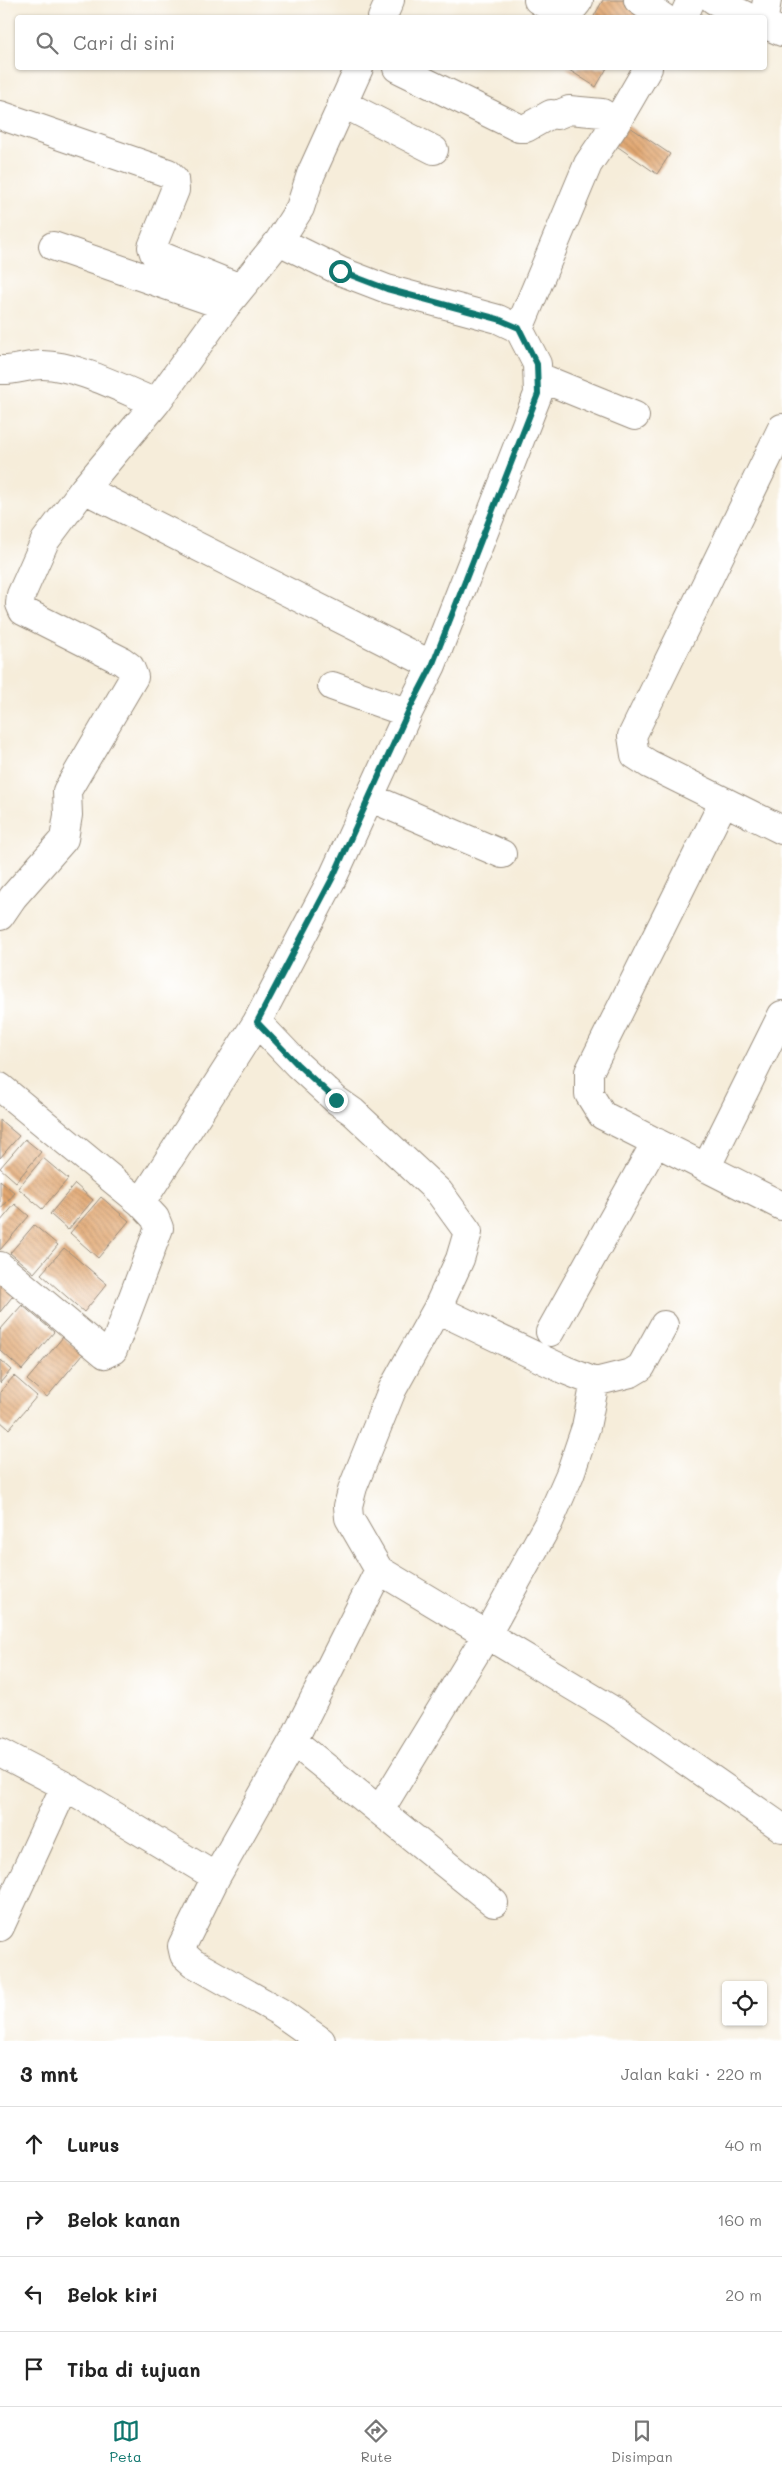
<!DOCTYPE html>
<html lang="id">
<head>
<meta charset="utf-8">
<style>
	:root { --surface:#fff; --page:#f6f6f6; --text:#222; --muted:#767676; --line:#e0e0e0; --accent:#0f766e }
	body { margin:0; font-family:Mali,sans-serif; background:var(--page); color:var(--text) }
	.controls { position:absolute; right:15px; bottom:15px; display:grid; overflow:hidden; border-radius:5px; box-shadow:0 1px 4px #0004 }
	.controls button { width:45px; height:45px; display:grid; place-items:center; padding:0; border:0; border-bottom:1px solid var(--line); background:var(--surface); color:var(--text); font:25px sans-serif }
	.stop { position:absolute; width:15px; height:15px; margin:-11px; border:4px solid #0f766e; border-radius:50%; background:#fff }
	.stop.end { background:#0f766e; border-color:#fff; box-shadow:0 1px 5px #0008 }
	.list { margin:0; padding:0; list-style:none }
	h2 { display:flex; justify-content:space-between; align-items:center; height:65px; margin:0; padding:0 20px; font-size:21px }
	h2 small { font-size:16px; font-weight:400; color:var(--muted) }
	.list li { display:grid; grid-template-columns:32px 1fr auto; gap:15px; align-items:center; box-sizing:border-box; height:75px; padding:0 20px; border-top:1px solid var(--line) }
	.list b { display:block; font-size:19px; white-space:nowrap }
	.list em { font-size:16px; font-style:normal; color:var(--muted) }
	.icon { flex:none; width:28px; height:28px; fill:none; stroke:currentColor; stroke-width:2; stroke-linecap:round; stroke-linejoin:round }
	.map { position:relative; flex:none; width:782px; height:2041px; overflow:hidden }
	.search { position:absolute; background:var(--surface); box-shadow:0 1px 4px #0004; left:15px; right:15px; top:15px; height:55px; display:flex; align-items:center; gap:12px; box-sizing:border-box; padding:0 18px; border-radius:5px; color:var(--muted); font-size:19px }
	.sheet { height:365px; background:var(--surface) }
	nav { display:flex; justify-content:space-around; align-items:center; box-sizing:border-box; height:70px; border-top:1px solid var(--line); background:var(--surface); font-size:14px; color:var(--muted) }
	nav a { display:grid; justify-items:center; gap:2px }
	nav .on { color:var(--accent) }
	.map>svg:first-child { display:block }
</style>
</head>
<body>
<div class="map">
<svg width="782" height="2041" viewBox="0 0 782 2041">
	<defs>
		<pattern id="building-back-hatch" width="6" height="6" patternUnits="userSpaceOnUse" patternTransform="scale(1.25)"><rect width="6" height="6" fill="#e2a872"/><path d="M-1 5l2 2M0 0l6 6M5-1l2 2" fill="none" stroke="#b8895d"/></pattern>
	</defs>
	<rect width="100%" height="100%" fill="#fff"/>
	<filter id="ink" filterUnits="userSpaceOnUse"><feTurbulence type="fractalNoise" baseFrequency=".02" numOctaves="2"/><feDisplacementMap in="SourceGraphic" scale="10" xChannelSelector="R" yChannelSelector="G"/><feConvolveMatrix kernelMatrix="1 2 1 2 8 2 1 2 1" color-interpolation-filters="sRGB"/></filter>
	<filter id="wash" filterUnits="userSpaceOnUse"><feTurbulence type="fractalNoise" baseFrequency=".0096" numOctaves="4" result="noise"/><feDisplacementMap in="SourceGraphic" scale="20" xChannelSelector="R" yChannelSelector="G"/><feGaussianBlur stdDeviation="1.12" result="paint"/><feColorMatrix in="noise" values="0 0 0 0 0 0 0 0 0 0 0 0 0 0 0 0 0 1.4 0 .05"/><feComposite in="paint" operator="in"/></filter>
	<g filter="url(#wash)">
		<rect width="100%" height="100%" fill="#f6edda"/>
		<g id="blocks">
			<!-- building -->
			<path fill="url(#building-back-hatch)" d="M 603,0 L 623,0 L 641,12 L 638,18 L 593,18 Z
				M 566,68 L 607,68 L 596,87 Z
				M 624,123 L 670,154 L 657,174 L 611,142 Z
				M 0,1120 L 19,1136 L 0,1158 Z
				M 25,1139 L 41,1152 L 16,1182 L 0,1168 Z
				M 43,1158 L 68,1179 L 42,1209 L 18,1188 Z
				M 0,1180 L 15,1193 L 0,1210 Z
				M 75,1184 L 93,1200 L 68,1230 L 50,1214 Z
				M 101,1197 L 129,1221 L 98,1258 L 70,1233 Z
				M 15,1204 L 29,1216 L 0,1250 L 0,1222 Z
				M 34,1225 L 58,1245 L 34,1273 L 10,1253 Z
				M 64,1248 L 107,1284 L 84,1312 L 41,1274 Z
				M 0,1278 L 16,1292 L 0,1312 Z
				M 22,1305 L 54,1332 L 22,1370 L 0,1350 L 0,1330 Z
				M 63,1337 L 83,1354 L 47,1397 L 27,1380 Z
				M 0,1360 L 11,1370 L 0,1383 Z
				M 14,1376 L 37,1396 L 9,1429 L 0,1421 L 0,1392 Z"/>
		</g>
	</g>
	<g filter="url(#ink)">
		<use href="#blocks" fill-opacity="0" stroke="#988c7c" stroke-width="1"/>
		<g fill="none" stroke-linecap="round" stroke-linejoin="round">
			<defs>
				<path id="minor" d="M 538,0 C 553,8 568,19 579,0
					M 638,0 L 664,18
					M 714,0 L 750,18
					M 382,18 L 390,0
					M 683,18 L 691,0
					M 764,18 L 767,0
					M 764,24 L 782,32
					M 397,68 L 519,128 L 526,128 L 551,114 L 557,115 L 569,110 L 602,113 L 616,123 L 588,164 L 519,329
					M 342,103 L 434,150
					M 0,115 L 168,173 L 174,179 L 175,190 L 152,247 L 154,253 L 240,288
					M 616,123 L 648,68
					M 53,246 L 226,306
					M 0,370 C 15,371 28,365 42,365 C 77,365 124,390 156,403
					M 539,377 L 635,416
					M 782,428 L 632,736 L 635,755 L 649,764 L 782,830
					M 84,489 L 432,665
					M 332,686 L 408,713
					M 371,798 L 502,854
					M 724,801 L 589,1072 L 589,1094 L 602,1115 L 782,1206
					M 0,916 L 13,897 L 64,839 L 68,815 L 67,791 L 134,677 L 130,667 L 122,661 L 23,611 L 20,604 L 21,595 L 45,541 L 84,489 L 156,403 L 226,306 L 279,241
					M 0,1087 L 141,1203 L 155,1218 L 159,1228 L 113,1350 L 105,1354 L 0,1266
					M 706,1168 L 782,1015
					M 141,1203 L 257,1022
					M 437,1309 L 565,1370 L 595,1382 L 631,1373 L 641,1367 L 664,1325
					M 550,1332 L 656,1142
					M 379,1570 L 614,1711 L 782,1828
					M 293,1741 L 494,1903
					M 0,1752 L 65,1786 L 216,1877 L 293,1741 L 379,1570 L 349,1518 L 348,1506 L 353,1487 L 392,1390 L 437,1309 L 460,1259 L 468,1232 L 439,1192 L 353,1112 L 336,1100 L 298,1065 L 257,1022 L 333,877 L 408,713 L 432,665 L 538,394 L 537,364 L 519,329 L 498,319 L 387,289 L 340,271 L 279,241 L 300,208 L 311,174 L 359,68
					M 380,1810 L 487,1634 L 548,1524 L 570,1474 L 586,1427 L 595,1382
					M 216,1877 L 182,1946 L 184,1955 L 193,1963 L 280,2012 L 321,2041
					M 0,1927 L 65,1786"/>
			</defs>
			<!-- minor casing -->
			<use href="#minor" stroke="#988c7c" stroke-width="30"/>
			<!-- minor -->
			<use href="#minor" stroke="#fff" stroke-width="28"/>
		</g>
	</g>
	<g fill="none" stroke-linecap="round" stroke-linejoin="round" filter="url(#ink)">
		<!-- route -->
		<path stroke="#0f766e" stroke-width="6" d="M 336,1100 L 298,1065 L 257,1022 L 333,877 L 408,712 L 432,666 L 538,394 L 537,364 L 519,328 L 498,319 L 387,289 L 340,271"/>
	</g>
</svg>
<div class="controls">
<button><svg class="icon" aria-label="locate" viewBox="0 0 24 24"><circle cx="12" cy="12" r="6"/><path d="M12 2v4M12 18v4M2 12h4M18 12h4"/></svg></button>
</div>
<div class="stop" style="left:340px;top:271px"></div>
<div class="stop end" style="left:336px;top:1100px"></div>
<div class="search"><svg class="icon" aria-label="search" viewBox="0 0 24 24"><circle cx="10" cy="10" r="6"/><path d="M15 15l6 6"/></svg>Cari di sini</div>
</div>
<section class="sheet">
<h2>3 mnt<small>Jalan kaki · 220 m</small></h2>
<ul class="list">
<li><svg class="icon" aria-label="ahead" viewBox="0 0 24 24"><path d="M12 20V5M6 11l6-6 6 6"/></svg><div><b>Lurus</b></div><em>40 m</em></li>
<li><svg class="icon" aria-label="right" viewBox="0 0 24 24"><path d="M7 20v-9h11M14 6l5 5-5 5"/></svg><div><b>Belok kanan</b></div><em>160 m</em></li>
<li><svg class="icon" aria-label="left" viewBox="0 0 24 24"><path d="M17 20v-9H6M10 6l-5 5 5 5"/></svg><div><b>Belok kiri</b></div><em>20 m</em></li>
<li><svg class="icon" aria-label="arrive" viewBox="0 0 24 24"><path d="M6 21V4h12l-3 4 3 4H6"/></svg><div><b>Tiba di tujuan</b></div></li>
</ul>
</section>
<nav>
<a class="on"><svg class="icon" aria-label="map" viewBox="0 0 24 24"><path d="M3 6l6-2 6 2 6-2v14l-6 2-6-2-6 2zM9 4v14M15 6v14"/></svg>Peta</a>
<a><svg class="icon" aria-label="directions" viewBox="0 0 24 24"><path d="M12 3l9 9-9 9-9-9zM9 14v-3h6M13 9l2 2-2 2"/></svg>Rute</a>
<a><svg class="icon" aria-label="saved" viewBox="0 0 24 24"><path d="M7 4h10v16l-5-4-5 4z"/></svg>Disimpan</a>
</nav>
</body>
</html>
